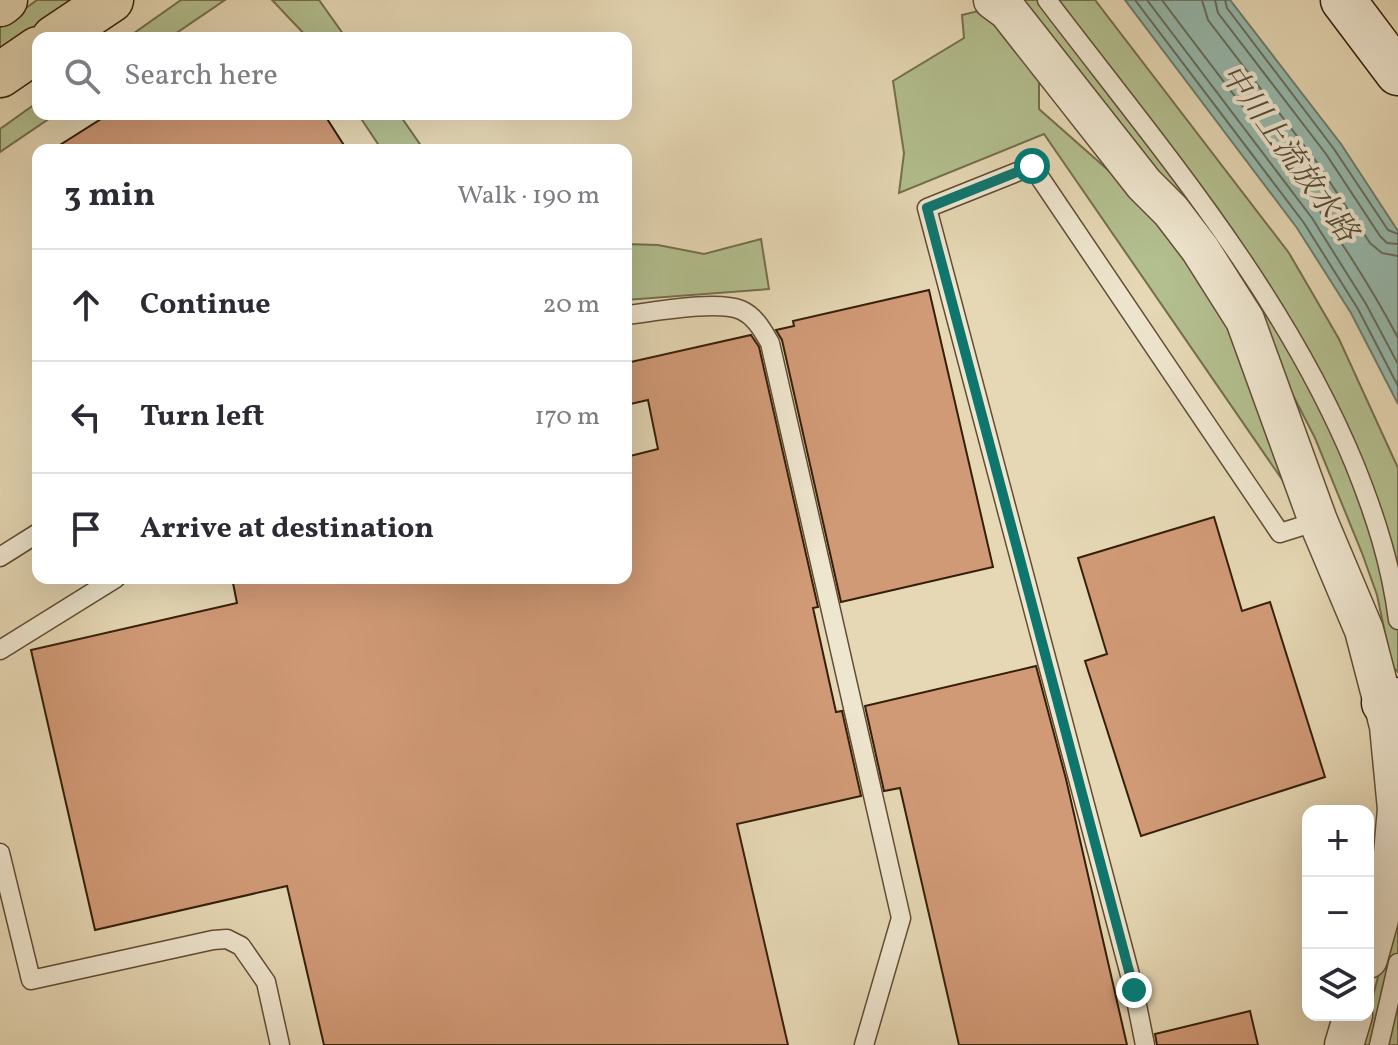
<!DOCTYPE html>
<html lang="en">
<head>
<meta charset="utf-8">
<style>
	:root { --surface:#fff; --page:#f7f7f7; --text:#2b2b33; --muted:#7c7c81; --line:#e1e1e2 }
	body { margin:0; font-family:Vollkorn,"Noto Serif JP",serif; background:var(--page); color:var(--text) }
	.controls { position:absolute; right:24px; bottom:24px; display:grid; overflow:hidden; border-radius:16px; box-shadow:0 8px 32px #0002 }
	.controls button { width:72px; height:72px; display:grid; place-items:center; padding:0; border:0; border-bottom:2px solid var(--line); background:var(--surface); color:var(--text); font:40px sans-serif }
	.stop { position:absolute; width:24px; height:24px; margin:-18px; border:6px solid #0f766e; border-radius:50%; background:#fff }
	.stop.end { background:#0f766e; border-color:#fff; box-shadow:0 2px 8px #0008 }
	.list { margin:0; padding:0; list-style:none }
	h2 { display:flex; justify-content:space-between; align-items:center; height:104px; margin:0; padding:0 32px; font-size:34px }
	h2 small { font-size:26px; font-weight:400; color:var(--muted) }
	.list li { display:grid; grid-template-columns:52px 1fr auto; gap:24px; align-items:center; box-sizing:border-box; height:112px; padding:0 32px; border-top:2px solid var(--line) }
	.list b { display:block; font-size:30px; white-space:nowrap }
	.list em { font-size:26px; font-style:normal; color:var(--muted) }
	.icon { flex:none; width:44px; height:44px; fill:none; stroke:currentColor; stroke-width:2; stroke-linecap:round; stroke-linejoin:round }
	.map { position:relative; flex:none; width:1398px; height:1045px; overflow:hidden }
	.search { position:absolute; background:var(--surface); box-shadow:0 8px 32px #0002; left:32px; top:32px; width:600px; height:88px; display:flex; align-items:center; gap:20px; box-sizing:border-box; padding:0 28px; border-radius:16px; color:var(--muted); font-size:30px }
	.panel { position:absolute; background:var(--surface); box-shadow:0 8px 32px #0002; left:32px; top:144px; width:600px; height:440px; border-radius:16px }
	.map>svg:first-child { display:block }
</style>
</head>
<body>
<div class="map">
<svg width="1398" height="1045" viewBox="0 0 1398 1045">
	<rect width="100%" height="100%" fill="#e6d8b5"/>
	<filter id="stains"><feTurbulence type="fractalNoise" baseFrequency=".0025" numOctaves="4"/><feColorMatrix values="0 0 0 0 .2 0 0 0 0 .09 0 0 0 0 .02 0 0 0 .5 -.17"/></filter>
	<radialGradient id="worn" r=".72"><stop offset=".6" stop-color="#630" stop-opacity="0"/><stop offset="1" stop-color="#630" stop-opacity=".3"/></radialGradient>
	<!-- green -->
	<path fill="#b3bf8f" stroke="#746f4c" stroke-width="2" d="M 37,0 L 79,0 L 0,52 L 0,27 Z
		M 181,0 L 225,0 L 169,38 L 127,38 Z
		M 272,0 L 319,0 L 346,38 L 308,38 Z
		M 1015,0 L 1095,0 L 1289,253 L 1339,339 L 1398,468 L 1398,672 L 1392,666 L 1377,595 L 1362,553 L 1315,438 L 1262,335 Z
		M 982,10 L 1039,74 L 1039,109 L 1159,215 L 1229,316 L 1290,491 L 1044,134 L 899,193 L 904,153 L 893,81 L 964,38 L 962,15 Z
		M 38,102 L 38,114 L 56,114 L 0,152 L 0,129 Z
		M 358,114 L 399,114 L 424,150 L 382,150 Z
		M 761,239 L 769,289 L 626,300 L 626,244 L 658,245 L 704,254 Z
		M 1398,901 L 1398,1045 L 1360,1045 Z"/>
	<!-- water -->
	<path fill="#96baae" stroke="#707c6c" stroke-width="2" d="M 1125,0 L 1230,0 L 1341,144 L 1398,231 L 1398,404 L 1351,313 L 1297,228 Z"/>
	<g fill="none" stroke-linecap="round" stroke-linejoin="round">
		<!-- shore -->
		<path stroke="#666c5c" stroke-width="2" d="M 1135,0 L 1304,223 L 1358,309 L 1398,386
			M 1147,0 L 1312,218 L 1366,304 L 1398,364
			M 1162,0 C 1244,111 1334,216 1398,338
			M 1202,0 L 1208,20 L 1316,161 L 1370,243 L 1382,253 L 1398,256
			M 1215,0 L 1218,13 L 1326,154 L 1380,236 L 1387,243 L 1398,244
			M 1225,0 L 1227,8 L 1334,149 L 1388,230 L 1398,234"/>
	</g>
	<!-- building -->
	<path fill="#d19a77" stroke="#361f09" stroke-width="2" d="M 109,114 L 324,114 L 347,150 L 52,150 Z
		M 929,290 L 993,567 L 841,602 L 782,340 L 776,330 L 794,326 L 793,321 Z
		M 751,335 L 759,347 L 818,607 L 813,608 L 836,712 L 842,711 L 861,796 L 737,824 L 788,1045 L 324,1045 L 287,886 L 95,930 L 31,650 L 237,603 L 232,578 L 626,578 L 626,457 L 658,449 L 648,400 L 626,405 L 626,363 Z
		M 1214,517 L 1242,611 L 1270,602 L 1325,777 L 1141,836 L 1085,661 L 1107,654 L 1078,558 Z
		M 1036,666 L 1066,779 L 1127,1045 L 959,1045 L 900,788 L 884,791 L 865,706 Z
		M 1250,1011 L 1258,1045 L 1157,1045 L 1155,1034 Z"/>
	<g fill="none" stroke-linecap="round" stroke-linejoin="round">
		<defs>
			<path id="lane" d="M 1047,0 C 1159,147 1282,290 1354,463 C 1375,515 1391,564 1398,620
				M 626,315 C 654,312 716,300 741,310 C 755,316 763,331 770,343 L 901,918 L 864,1045
				M 0,557 L 38,533
				M 0,650 L 116,578
				M 0,853 L 31,980 L 213,940 L 227,939 L 241,946 L 266,982 L 280,1045
				M 1145,1045 L 1134,990 L 927,208 L 1032,166 L 1280,533 L 1318,521
				M 1379,1045 L 1398,963"/>
			<path id="street" d="M 993,0 L 1008,11 L 1144,184 L 1171,211 L 1200,249 L 1245,320 L 1318,521 L 1364,630 L 1389,726 L 1397,809 L 1391,876 L 1368,959
				M 1344,1045 L 1353,1015"/>
			<path id="secondary" d="M 1343,0 L 1398,73
				M 1384,703 L 1398,700"/>
			<path id="highway" d="M 0,4 L 5,0
				M 54,38 L 111,0
				M 0,75 L 38,49"/>
		</defs>
		<!-- lane casing -->
		<use href="#lane" stroke="#624d34" stroke-width="21"/>
		<!-- street casing -->
		<use href="#street" stroke="#624d34" stroke-width="41"/>
		<!-- secondary casing -->
		<use href="#secondary" stroke="#361f09" stroke-width="47"/>
		<!-- highway casing -->
		<use href="#highway" stroke="#361f09" stroke-width="47"/>
		<!-- lane -->
		<use href="#lane" stroke="#efe6cf" stroke-width="18"/>
		<!-- street -->
		<use href="#street" stroke="#efe6cf" stroke-width="38"/>
		<!-- secondary -->
		<use href="#secondary" stroke="#efe6cf" stroke-width="44"/>
		<!-- highway -->
		<use href="#highway" stroke="#e6d8b5" stroke-width="44"/>
	</g>
	<g fill="none" stroke-linecap="round" stroke-linejoin="round">
		<!-- route -->
		<path stroke="#0f766e" stroke-width="10" d="M 1032,166 L 927,208 L 1134,990"/>
	</g>
	<g text-anchor="middle" dominant-baseline="central" stroke-width="8" stroke-linejoin="round" paint-order="stroke">
		<!-- water labels -->
		<g font-size="30" font-style="italic" fill="#534e3b" stroke="#efe6cf">
			<text transform="translate(1288 154) rotate(54)">中川上流放水路</text>
		</g>
	</g>
	<rect width="100%" height="100%" filter="url(#stains)"/>
	<rect width="100%" height="100%" fill="url(#worn)"/>
</svg>
<div class="controls">
<button>+</button>
<button>−</button>
<button><svg class="icon" aria-label="layers" viewBox="0 0 24 24"><path d="M12 4l9 5-9 5-9-5zM3 14l9 5 9-5"/></svg></button>
</div>
<div class="stop" style="left:1032px;top:166px"></div>
<div class="stop end" style="left:1134px;top:990px"></div>
<div class="search"><svg class="icon" aria-label="search" viewBox="0 0 24 24"><circle cx="10" cy="10" r="6"/><path d="M15 15l6 6"/></svg>Search here</div>
<section class="panel">
<h2>3 min<small>Walk · 190 m</small></h2>
<ul class="list">
<li><svg class="icon" aria-label="ahead" viewBox="0 0 24 24"><path d="M12 20V5M6 11l6-6 6 6"/></svg><div><b>Continue</b></div><em>20 m</em></li>
<li><svg class="icon" aria-label="left" viewBox="0 0 24 24"><path d="M17 20v-9H6M10 6l-5 5 5 5"/></svg><div><b>Turn left</b></div><em>170 m</em></li>
<li><svg class="icon" aria-label="arrive" viewBox="0 0 24 24"><path d="M6 21V4h12l-3 4 3 4H6"/></svg><div><b>Arrive at destination</b></div></li>
</ul>
</section>
</div>
</body>
</html>
